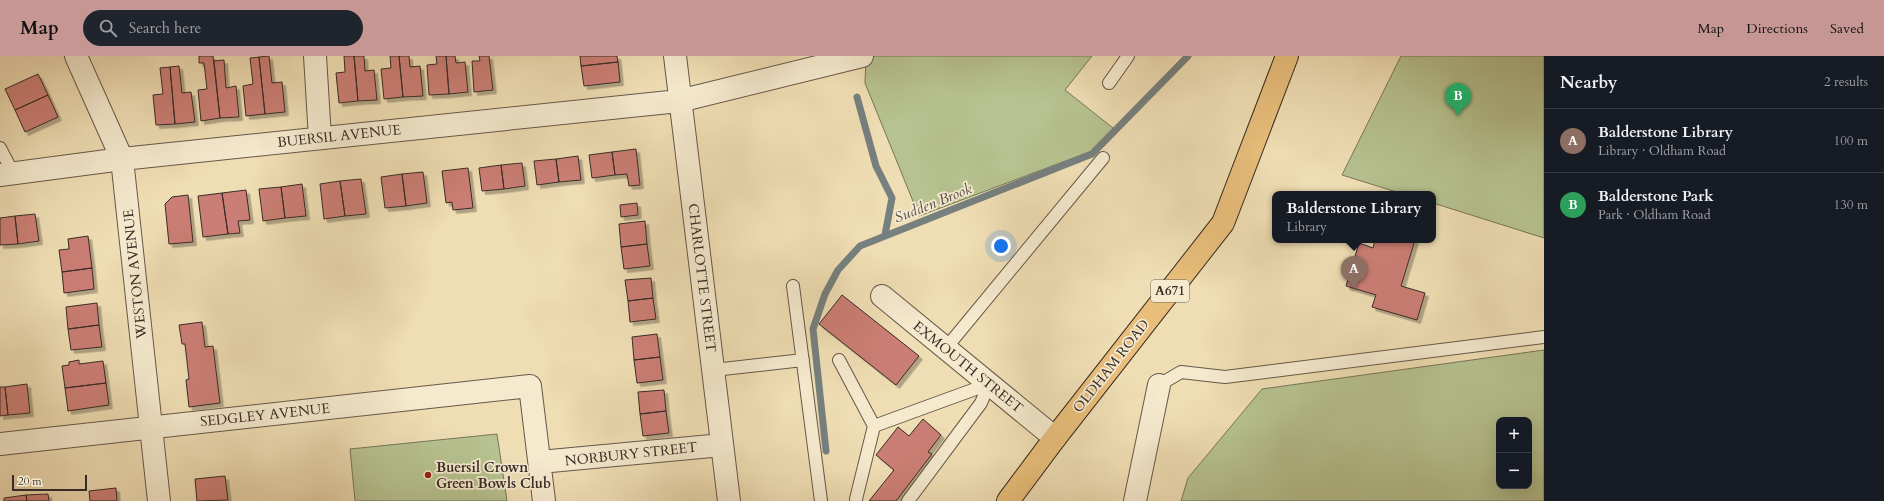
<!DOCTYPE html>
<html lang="en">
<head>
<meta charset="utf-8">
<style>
	:root { --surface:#171b24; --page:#20242c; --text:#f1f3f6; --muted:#9ea1a6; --line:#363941; --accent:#c59692 }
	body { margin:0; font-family:Cardo,serif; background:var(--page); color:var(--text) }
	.controls { position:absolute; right:12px; bottom:12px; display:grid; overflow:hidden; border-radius:8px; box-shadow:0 4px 16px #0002 }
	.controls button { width:36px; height:36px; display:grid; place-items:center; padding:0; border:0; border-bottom:1px solid var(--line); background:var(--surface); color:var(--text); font:20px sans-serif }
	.scale { position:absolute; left:12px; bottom:10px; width:75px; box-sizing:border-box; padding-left:4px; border:2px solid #382b26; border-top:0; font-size:11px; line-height:14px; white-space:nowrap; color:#382b26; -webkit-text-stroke:3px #f5e9ce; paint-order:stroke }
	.you { position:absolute; left:1001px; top:190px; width:14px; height:14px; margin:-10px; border:3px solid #fff; border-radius:50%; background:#1a73e8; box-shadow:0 0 0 6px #1a73e833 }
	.badge { display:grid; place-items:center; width:26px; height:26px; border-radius:50%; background:var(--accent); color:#fff; font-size:13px; font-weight:700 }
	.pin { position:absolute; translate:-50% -33px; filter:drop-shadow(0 1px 2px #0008) }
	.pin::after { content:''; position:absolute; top:21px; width:14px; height:12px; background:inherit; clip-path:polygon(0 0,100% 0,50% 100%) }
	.popup { position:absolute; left:1272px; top:135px; width:164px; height:52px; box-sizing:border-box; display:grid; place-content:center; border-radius:8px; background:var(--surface); filter:drop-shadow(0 1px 3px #0005); font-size:13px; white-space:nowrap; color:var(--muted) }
	.popup b { font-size:15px; color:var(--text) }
	.popup::after { content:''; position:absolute; left:50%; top:100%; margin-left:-8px; border:8px solid transparent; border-top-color:var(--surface) }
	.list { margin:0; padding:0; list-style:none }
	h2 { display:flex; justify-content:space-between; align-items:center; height:52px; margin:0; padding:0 16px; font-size:17px }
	h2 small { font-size:13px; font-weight:400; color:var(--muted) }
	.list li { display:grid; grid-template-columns:26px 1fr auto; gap:12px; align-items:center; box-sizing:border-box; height:64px; padding:0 16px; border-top:1px solid var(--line) }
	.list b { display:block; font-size:15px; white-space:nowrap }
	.list p { margin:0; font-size:13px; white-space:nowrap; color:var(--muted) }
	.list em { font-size:13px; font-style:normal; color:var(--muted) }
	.icon { flex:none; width:22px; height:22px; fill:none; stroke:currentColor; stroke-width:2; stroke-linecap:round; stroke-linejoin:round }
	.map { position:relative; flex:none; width:1544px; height:445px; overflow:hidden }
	header { display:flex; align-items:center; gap:24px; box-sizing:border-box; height:56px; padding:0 20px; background:var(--accent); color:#111 }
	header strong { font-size:19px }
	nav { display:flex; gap:22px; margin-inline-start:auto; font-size:14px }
	.search { width:280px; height:36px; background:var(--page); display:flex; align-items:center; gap:10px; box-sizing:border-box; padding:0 14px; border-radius:22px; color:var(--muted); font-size:15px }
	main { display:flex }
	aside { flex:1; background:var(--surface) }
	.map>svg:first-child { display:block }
</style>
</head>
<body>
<header>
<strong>Map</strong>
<div class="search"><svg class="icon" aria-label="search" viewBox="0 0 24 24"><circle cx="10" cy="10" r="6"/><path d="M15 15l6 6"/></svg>Search here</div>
<nav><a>Map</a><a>Directions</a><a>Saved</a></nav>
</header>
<main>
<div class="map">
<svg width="1544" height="445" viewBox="0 0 1544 445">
	<defs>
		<filter id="shadow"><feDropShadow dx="3.5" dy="3.5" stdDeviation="0" flood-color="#0004"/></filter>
	</defs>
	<rect width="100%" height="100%" fill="#efddb3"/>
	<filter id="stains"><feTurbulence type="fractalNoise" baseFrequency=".005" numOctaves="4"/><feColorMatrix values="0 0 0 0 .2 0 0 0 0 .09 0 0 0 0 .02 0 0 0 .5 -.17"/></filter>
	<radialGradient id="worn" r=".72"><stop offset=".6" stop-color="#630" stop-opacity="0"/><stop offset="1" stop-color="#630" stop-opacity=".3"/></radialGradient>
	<!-- green -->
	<path fill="#b6c28f" stroke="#77765a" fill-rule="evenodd" d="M 866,0 L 1092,0 L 1065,34 L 1113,72 L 1092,95 L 919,160 L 865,27 Z
		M 1401,0 L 1544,0 L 1544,182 L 1433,147 L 1433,138 L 1403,138 L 1342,119 Z
		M 1544,294 L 1544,445 L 1181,445 L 1188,422 L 1262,333 ZM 1499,364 L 1529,364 L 1529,430 L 1499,430 Z
		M 497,378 L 507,445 L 355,445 L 350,393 Z"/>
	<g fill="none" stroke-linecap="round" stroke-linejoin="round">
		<!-- stream -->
		<path stroke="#76807e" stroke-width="7" d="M 857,41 L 876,110 L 892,142 L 885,179
			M 826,395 L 813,273 L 825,238 L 838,214 L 860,190 L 1092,98 L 1188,0"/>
	</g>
	<!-- building -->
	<path fill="#cb7e75" stroke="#382b26" filter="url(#shadow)" d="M 199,0 L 213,0 L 220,62 L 201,65 L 198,34 L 207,33 L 204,7 L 199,7 Z
		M 269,0 L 272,27 L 282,26 L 285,56 L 265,58 L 259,1 Z
		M 344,0 L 354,0 L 358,45 L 339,47 L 336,17 L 345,16 Z
		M 354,0 L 364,0 L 365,15 L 374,14 L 377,44 L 358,45 Z
		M 390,0 L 399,0 L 403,41 L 384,43 L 381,13 L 391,12 Z
		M 399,0 L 409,0 L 410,11 L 420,10 L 423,40 L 403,41 Z
		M 436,0 L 446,0 L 449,38 L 429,39 L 427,9 L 437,8 Z
		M 446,0 L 455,0 L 456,7 L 465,6 L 468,36 L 449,38 Z
		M 479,0 L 489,0 L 493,34 L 474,36 L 472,5 L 480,5 Z
		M 580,0 L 617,0 L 618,6 L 581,10 Z
		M 259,1 L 265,58 L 246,60 L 243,30 L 253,28 L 250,2 Z
		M 224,4 L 226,32 L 236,30 L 239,61 L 220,62 L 214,5 Z
		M 618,6 L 620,26 L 584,30 L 581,10 Z
		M 179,10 L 182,37 L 191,36 L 195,66 L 175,68 L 170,11 Z
		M 170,11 L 175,68 L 156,69 L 153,39 L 163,38 L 160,12 Z
		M 38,18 L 48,39 L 15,54 L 5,33 Z
		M 48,39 L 58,61 L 25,76 L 15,54 Z
		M 636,93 L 640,129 L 629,130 L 627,118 L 615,119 L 612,96 Z
		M 612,96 L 615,119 L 592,122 L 589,99 Z
		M 578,100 L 581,124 L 559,126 L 556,103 Z
		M 556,103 L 559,126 L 537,129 L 534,105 Z
		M 522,107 L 525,130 L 504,133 L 501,109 Z
		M 501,109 L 504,133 L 482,135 L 479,112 Z
		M 468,112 L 473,152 L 453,154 L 452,146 L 446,147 L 442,115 Z
		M 423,116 L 427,147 L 406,150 L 402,118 Z
		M 402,118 L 406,150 L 385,152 L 381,121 Z
		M 361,123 L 366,158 L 345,160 L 340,125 Z
		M 340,125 L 345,160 L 324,163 L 320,128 Z
		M 302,128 L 306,160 L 285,162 L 281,131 Z
		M 281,131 L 285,162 L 263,165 L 259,133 Z
		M 246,134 L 250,164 L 238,165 L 240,177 L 228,178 L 222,137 Z
		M 222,137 L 228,178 L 203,181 L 198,140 Z
		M 188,139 L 193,186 L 169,188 L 165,148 L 172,141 Z
		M 637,147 L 638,159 L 621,161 L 620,149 Z
		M 35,158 L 39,185 L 18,188 L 15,160 Z
		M 15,160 L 18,188 L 0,189 L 0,162 Z
		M 645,165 L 647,188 L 621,191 L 619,168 Z
		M 88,180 L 92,212 L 62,216 L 59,194 L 69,193 L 68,183 Z
		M 1375,184 L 1415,184 L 1401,230 L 1425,237 L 1417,264 L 1372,251 L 1376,239 L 1346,230 L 1359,187 L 1373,192 Z
		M 647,188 L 650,210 L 624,213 L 621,191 Z
		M 92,212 L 94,233 L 64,237 L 62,216 Z
		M 651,222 L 653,242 L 628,245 L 625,224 Z
		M 842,239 L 919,300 L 896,329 L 819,268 Z
		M 653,242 L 656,263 L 630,266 L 628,245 Z
		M 97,247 L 99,269 L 68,273 L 66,251 Z
		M 202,266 L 205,291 L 213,290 L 220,347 L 189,351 L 186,324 L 189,323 L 185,288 L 182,288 L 179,269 Z
		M 99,269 L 102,291 L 71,294 L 68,273 Z
		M 657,278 L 660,301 L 634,304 L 632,281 Z
		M 660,301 L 663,324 L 637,327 L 634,304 Z
		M 79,304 L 79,308 L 103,305 L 106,327 L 65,332 L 62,310 L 69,309 L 69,306 Z
		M 106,327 L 109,349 L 68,355 L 65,332 Z
		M 27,328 L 30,357 L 8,359 L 5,331 Z
		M 0,331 L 5,331 L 8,359 L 0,360 Z
		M 664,334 L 666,355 L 640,358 L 638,336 Z
		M 666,355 L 669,377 L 643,380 L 640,358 Z
		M 923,363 L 941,379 L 928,396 L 932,398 L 896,445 L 869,445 L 894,414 L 876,399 L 898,371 L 909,380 Z
		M 225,420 L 228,444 L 197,445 L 195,423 Z
		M 116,432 L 117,445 L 90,445 L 89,435 Z
		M 48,438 L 49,445 L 27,445 L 26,439 Z
		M 26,439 L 27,445 L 4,445 L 4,442 Z"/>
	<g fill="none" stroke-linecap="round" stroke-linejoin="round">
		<defs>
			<path id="lane" d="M 1109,27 L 1128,0
				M 0,92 L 13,117
				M 793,230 L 821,445
				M 946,292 L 1103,102
				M 839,304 L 874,370 L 856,443
				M 714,314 L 803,304
				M 1159,329 L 1181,316 L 1225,321 L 1544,281
				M 874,370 L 989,328
				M 908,445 L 981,347 L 989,328"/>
			<path id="street" d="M 76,0 L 122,103 L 159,445
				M 315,0 L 320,82
				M 675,0 L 729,445
				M 0,119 L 122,103 L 679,45 L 862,0
				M 882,240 L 1055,382
				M 0,388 L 530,330 L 544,445
				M 540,406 L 722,389
				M 1135,445 L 1159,329"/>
			<path id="primary" d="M 1008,445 L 1055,382 L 1223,167 L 1287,0"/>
		</defs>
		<!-- lane casing -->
		<use href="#lane" stroke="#665849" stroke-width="14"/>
		<!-- street casing -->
		<use href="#street" stroke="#665849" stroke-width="24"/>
		<!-- primary casing -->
		<use href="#primary" stroke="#382b26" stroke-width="24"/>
		<!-- lane -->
		<use href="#lane" stroke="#f5e9ce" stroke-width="12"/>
		<!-- street -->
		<use href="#street" stroke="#f5e9ce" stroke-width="22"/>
		<!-- primary -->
		<use href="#primary" stroke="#e8be7a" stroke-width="22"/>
	</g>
	<!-- markers -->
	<circle fill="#8f2418" stroke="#f5e9ce" stroke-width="1.5" cx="428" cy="419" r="4"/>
	<g text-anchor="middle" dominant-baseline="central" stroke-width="3.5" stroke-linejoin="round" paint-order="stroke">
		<!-- shield labels -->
		<rect fill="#f5e9ce" stroke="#716458" stroke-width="1" x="1151" y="224" width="38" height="22" rx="3"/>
		<g font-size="13" font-weight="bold" fill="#382b26">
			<text x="1170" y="235">A671</text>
		</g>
		<!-- street labels -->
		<g font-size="14" fill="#382b26" stroke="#f5e9ce">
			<text transform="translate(339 80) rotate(-6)">BUERSIL AVENUE</text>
			<text transform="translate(135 218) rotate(-96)">WESTON AVENUE</text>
			<text transform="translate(702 222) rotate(83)">CHARLOTTE STREET</text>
			<text transform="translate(1111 310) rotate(-52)">OLDHAM ROAD</text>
			<text transform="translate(968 311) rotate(39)">EXMOUTH STREET</text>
			<text transform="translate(265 359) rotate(-6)">SEDGLEY AVENUE</text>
			<text transform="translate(631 398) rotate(-6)">NORBURY STREET</text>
		</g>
		<!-- poi labels -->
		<g font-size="14" font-weight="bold" fill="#382b26" stroke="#f5e9ce" text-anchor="start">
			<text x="436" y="411">Buersil Crown<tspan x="436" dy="16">Green Bowls Club</tspan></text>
		</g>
		<!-- water labels -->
		<g font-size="15" font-style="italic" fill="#524e4a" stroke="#f5e9ce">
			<text transform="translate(933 147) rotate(-22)">Sudden Brook</text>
		</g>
	</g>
	<rect width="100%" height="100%" filter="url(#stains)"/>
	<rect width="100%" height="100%" fill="url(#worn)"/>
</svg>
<div class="controls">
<button>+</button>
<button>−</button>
</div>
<div class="scale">20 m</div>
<div class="you"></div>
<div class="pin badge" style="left:1354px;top:233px;background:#8d6e63">A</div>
<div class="popup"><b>Balderstone Library</b>Library</div>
<div class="pin badge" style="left:1458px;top:60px;background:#2e9e5b">B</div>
</div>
<aside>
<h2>Nearby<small>2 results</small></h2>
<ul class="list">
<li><span class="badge" style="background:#8d6e63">A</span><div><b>Balderstone Library</b><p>Library · Oldham Road</p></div><em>100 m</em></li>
<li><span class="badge" style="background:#2e9e5b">B</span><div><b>Balderstone Park</b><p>Park · Oldham Road</p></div><em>130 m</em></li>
</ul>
</aside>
</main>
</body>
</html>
